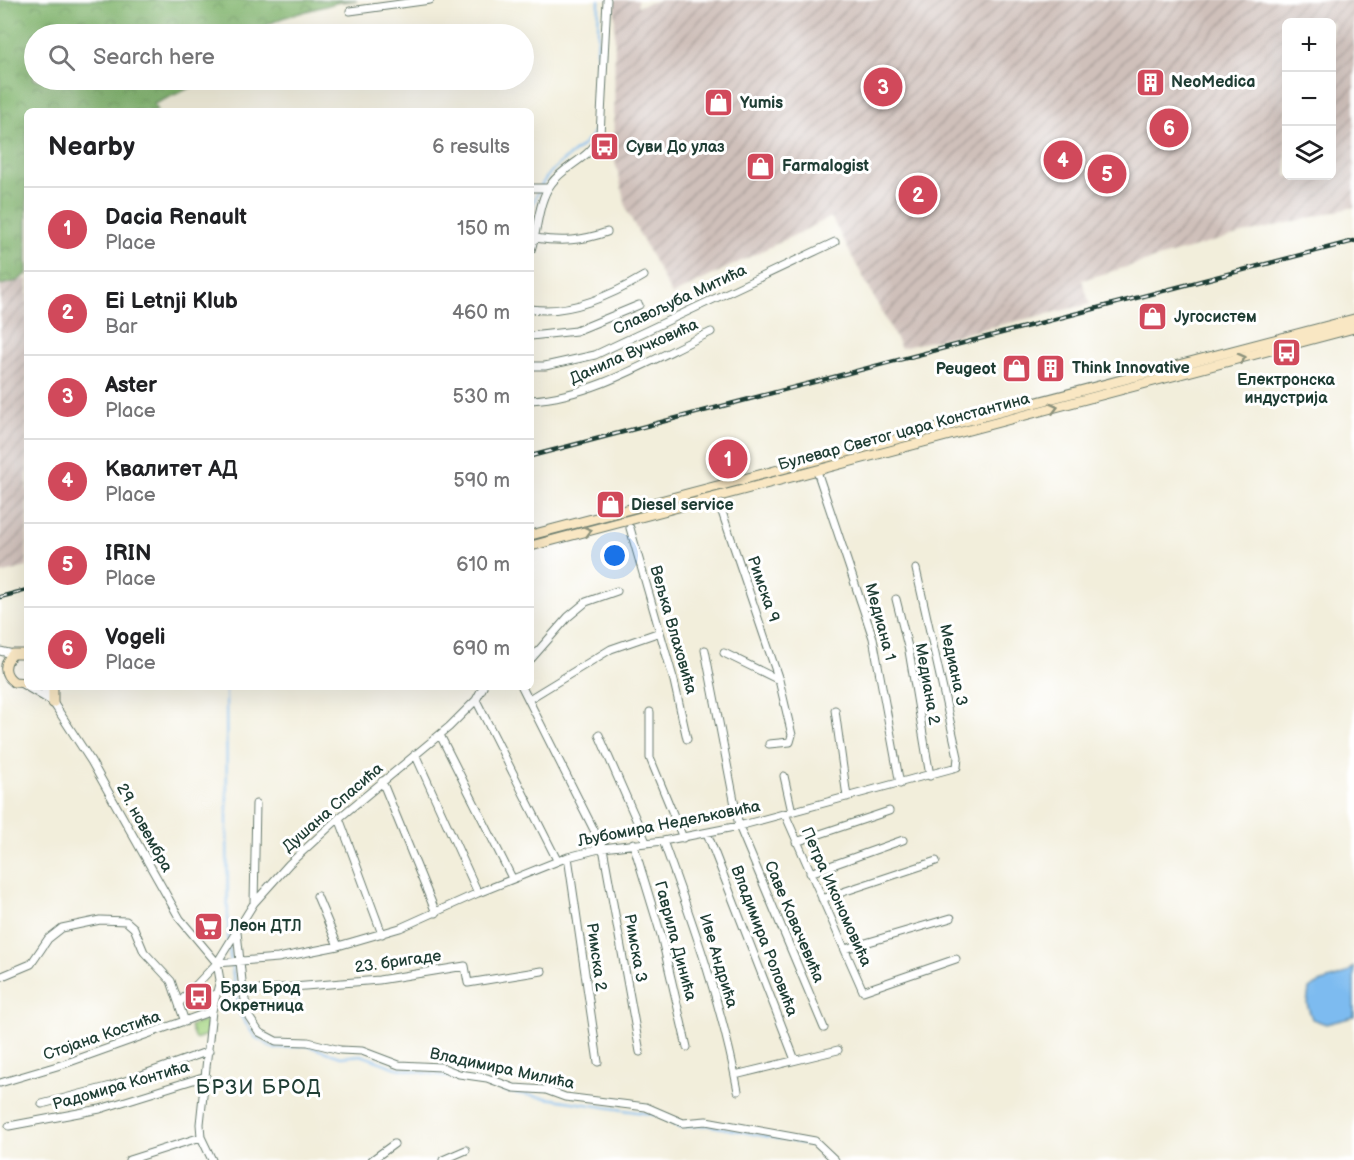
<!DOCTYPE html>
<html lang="en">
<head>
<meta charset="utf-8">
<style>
	:root { --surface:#fff; --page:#f2f2f2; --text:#202124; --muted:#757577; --line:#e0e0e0; --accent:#d1495b }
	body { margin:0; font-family:"Balsamiq Sans",sans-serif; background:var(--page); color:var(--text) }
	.controls { position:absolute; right:18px; top:18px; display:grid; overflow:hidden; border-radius:9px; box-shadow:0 6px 24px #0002 }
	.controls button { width:54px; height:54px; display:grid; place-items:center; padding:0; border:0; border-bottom:2px solid var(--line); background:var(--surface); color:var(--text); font:30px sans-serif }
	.you { position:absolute; left:615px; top:556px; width:21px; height:21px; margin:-15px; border:4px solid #fff; border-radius:50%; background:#1a73e8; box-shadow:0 0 0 9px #1a73e833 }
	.badge { display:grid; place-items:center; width:39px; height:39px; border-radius:50%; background:var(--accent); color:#fff; font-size:20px; font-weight:700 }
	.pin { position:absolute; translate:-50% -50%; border:3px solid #fff; box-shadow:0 2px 6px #0006 }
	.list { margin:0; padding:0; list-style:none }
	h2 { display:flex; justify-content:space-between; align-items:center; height:78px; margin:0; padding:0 24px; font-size:26px }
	h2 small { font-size:20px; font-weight:400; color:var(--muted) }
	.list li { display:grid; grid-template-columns:39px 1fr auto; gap:18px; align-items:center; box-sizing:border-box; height:84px; padding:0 24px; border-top:2px solid var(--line) }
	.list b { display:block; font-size:22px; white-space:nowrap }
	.list p { margin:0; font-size:20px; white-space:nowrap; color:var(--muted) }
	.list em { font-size:20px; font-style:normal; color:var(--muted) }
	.icon { flex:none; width:33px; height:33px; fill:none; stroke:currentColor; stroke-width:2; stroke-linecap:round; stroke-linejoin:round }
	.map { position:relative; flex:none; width:1354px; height:1160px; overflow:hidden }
	.search { position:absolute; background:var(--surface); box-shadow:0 6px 24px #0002; left:24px; top:24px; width:510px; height:66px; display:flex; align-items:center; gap:15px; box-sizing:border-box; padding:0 21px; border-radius:33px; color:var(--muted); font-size:22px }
	.panel { position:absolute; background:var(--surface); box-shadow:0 6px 24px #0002; left:24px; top:108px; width:510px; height:582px; border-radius:9px }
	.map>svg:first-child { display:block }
</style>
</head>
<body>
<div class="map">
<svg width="1354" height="1160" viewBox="0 0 1354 1160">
	<defs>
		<pattern id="industrial-furrows" width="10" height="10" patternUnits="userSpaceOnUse" patternTransform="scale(1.5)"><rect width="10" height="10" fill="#cfc0ba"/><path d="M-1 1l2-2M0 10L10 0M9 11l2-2" fill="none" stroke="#a79d98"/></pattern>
		<pattern id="forest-crowns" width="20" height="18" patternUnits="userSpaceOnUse" patternTransform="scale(1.5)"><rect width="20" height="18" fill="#83b670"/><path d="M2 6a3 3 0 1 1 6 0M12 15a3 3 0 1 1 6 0" fill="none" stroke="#6b955d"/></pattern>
		<pattern id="park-crowns" width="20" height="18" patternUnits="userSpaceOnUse" patternTransform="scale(1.5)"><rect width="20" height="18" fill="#a4d482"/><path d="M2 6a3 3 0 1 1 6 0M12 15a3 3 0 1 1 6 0" fill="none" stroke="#85ad6b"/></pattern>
	</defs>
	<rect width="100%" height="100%" fill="#fff"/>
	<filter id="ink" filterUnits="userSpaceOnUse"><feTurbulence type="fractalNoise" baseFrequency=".0167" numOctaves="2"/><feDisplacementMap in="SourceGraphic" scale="12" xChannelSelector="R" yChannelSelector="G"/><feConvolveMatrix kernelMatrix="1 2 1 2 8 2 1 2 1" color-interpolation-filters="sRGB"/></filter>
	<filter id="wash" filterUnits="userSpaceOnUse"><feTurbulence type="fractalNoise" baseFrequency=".008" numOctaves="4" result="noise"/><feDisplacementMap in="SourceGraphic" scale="24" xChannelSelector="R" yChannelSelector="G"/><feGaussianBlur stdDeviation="1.35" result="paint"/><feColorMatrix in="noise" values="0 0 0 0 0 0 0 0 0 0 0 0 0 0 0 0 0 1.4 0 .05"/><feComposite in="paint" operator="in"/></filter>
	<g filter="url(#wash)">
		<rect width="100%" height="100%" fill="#f2eedb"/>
		<!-- industrial -->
		<path fill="url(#industrial-furrows)" fill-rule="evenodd" d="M 615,0 L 637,0 L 638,6 L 660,0 L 1354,0 L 1354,207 L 1226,238 L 1082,280 L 1090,304 L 901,348 L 831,217 L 672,295 L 627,211 L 614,157 ZM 1286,22 L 1332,22 L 1332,176 L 1286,176 Z
			M 27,279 L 27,567 L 0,574 L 0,284 Z"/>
		<!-- forest -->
		<path fill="url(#forest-crowns)" stroke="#517a52" stroke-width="1.5" d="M 0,0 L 357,0 L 339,2 L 282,18 L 248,34 L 34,34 L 34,80 L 207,80 L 154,104 L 157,111 L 27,111 L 27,274 L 17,281 L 0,285 Z"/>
		<!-- park -->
		<path fill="url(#park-crowns)" stroke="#62885b" stroke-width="1.5" d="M 205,1021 L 207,1023 L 207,1035 L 195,1039 L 190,1026 Z"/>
		<!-- water -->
		<path fill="#7dbbf0" stroke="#4e7c92" stroke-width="1.5" d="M 1354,967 L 1354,1017 L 1326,1024 L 1312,1019 L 1307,1004 L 1309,989 C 1325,977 1340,981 1354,967 Z"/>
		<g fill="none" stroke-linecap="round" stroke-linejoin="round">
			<!-- stream -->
			<path stroke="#7dbbf0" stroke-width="2" d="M 531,211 C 536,193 543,178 557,166 C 571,153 585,147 595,130 L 599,0
				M 226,687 L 228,942
				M 229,948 L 239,1013 L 255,1037 L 275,1049 L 305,1045 L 341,1057 L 361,1055 L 397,1068 L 484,1083 L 508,1092 L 656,1115
				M 664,1118 L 681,1127 L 707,1125 L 816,1146"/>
		</g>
	</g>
	<g filter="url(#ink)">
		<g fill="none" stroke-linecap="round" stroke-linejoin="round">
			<defs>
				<path id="minor" d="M 350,11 L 430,0
					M 531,188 L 548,188
					M 535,238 C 561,242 582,241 607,232
					M 531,250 C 538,229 538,201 551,184 C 565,164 591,159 600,135 L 607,0
					M 531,309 C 570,315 612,295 644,276
					M 531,336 L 576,331 L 639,305
					M 531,366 L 545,366 L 595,355 L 835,242
					M 531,400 C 595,396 654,358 711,332
					M 817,471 L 873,638 L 900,784
					M 720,506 L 779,680 L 792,735 L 790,742 L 769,744
					M 630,528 L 674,681 L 687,739
					M 896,599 L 909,651 L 930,776
					M 705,650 L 739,826 L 824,1028
					M 0,651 L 13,654
					M 724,653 L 779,680
					M 531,659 L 568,617 L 586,602 L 617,591
					M 22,684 L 51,701
					M 43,687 L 91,761 L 180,919 L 217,963 L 220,980 L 212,1011 L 200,1124 L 201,1137 L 212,1160
					M 522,687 L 603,848 L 640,1052
					M 529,699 L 611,649 L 660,632
					M 476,700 L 557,860
					M 835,710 L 847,797
					M 650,712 L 650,758 L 683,838
					M 440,735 L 512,878
					M 599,735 L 646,842
					M 415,754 L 478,893
					M 784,776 L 792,812
					M 382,781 L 436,913
					M 785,814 L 863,991 L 956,959
					M 339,818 L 382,934
					M 707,833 L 795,1060
					M 663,841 C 693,923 722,1005 738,1091
					M 796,842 L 889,811
					M 633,843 L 661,935 L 687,1047
					M 568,857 L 598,1062
					M 810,873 L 903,840
					M 317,896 L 338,946
					M 822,899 L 936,861
					M 254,903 L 256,804
					M 237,932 L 243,991 L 249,1017 L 259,1032 L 276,1041 L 308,1042 L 340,1050 L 362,1051 L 399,1065 L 441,1067 L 459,1074 L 487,1078 L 514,1088 L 546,1090 L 565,1097 L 646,1107 L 683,1123 L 706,1121 L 815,1141 L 835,1160
					M 845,949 L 951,918
					M 217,963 L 278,958 L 338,946 L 400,928 L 478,893 L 568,857 L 603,848 L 663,841 L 739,826 L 957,767 L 958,757 L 916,569
					M 0,977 L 31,964 L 48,939 L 62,928 L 100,920 L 126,921 L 134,928 L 144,952 L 171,981 L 185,1022
					M 195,987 L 206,994 L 216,996
					M 243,991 L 379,980 L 465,966 L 468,983 L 542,971
					M 180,1002 L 217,963 L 254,903 L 289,864 L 339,818 L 449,727 L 476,700 L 483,687
					M 735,1075 L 838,1050
					M 0,1083 L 64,1064 L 212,1011
					M 42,1104 L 111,1086 L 209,1051
					M 9,1126 L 100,1109 L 206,1076
					M 129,1160 L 201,1137
					M 372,1160 L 394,1144
					M 443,1160 L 466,1150"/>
				<path id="secondary" d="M 531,535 L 1354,319
					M 531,546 L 1354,328
					M 27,654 L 13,654 C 3,663 3,674 14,682 L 27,683
					M 53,703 L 53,687"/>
			</defs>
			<!-- minor casing -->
			<use href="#minor" stroke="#697b6e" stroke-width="9"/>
			<!-- secondary casing -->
			<use href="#secondary" stroke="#697b6e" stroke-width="11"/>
			<!-- minor -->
			<use href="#minor" stroke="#fff" stroke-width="7"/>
			<!-- secondary -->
			<use href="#secondary" stroke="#f9e7c3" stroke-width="9"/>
			<defs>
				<path id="rail" d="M 531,456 L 1354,241
					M 0,597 L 27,590"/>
			</defs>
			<!-- rail casing -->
			<use href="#rail" stroke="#1f3d34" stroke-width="4.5"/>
			<!-- rail -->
			<use href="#rail" stroke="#fff" stroke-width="2" stroke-dasharray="7" stroke-linecap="butt"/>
		</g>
		<!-- one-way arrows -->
		<defs><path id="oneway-chevron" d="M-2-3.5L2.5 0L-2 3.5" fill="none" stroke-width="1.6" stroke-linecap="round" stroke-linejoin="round" transform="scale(1.5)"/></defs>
		<g stroke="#8c927c">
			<use href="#oneway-chevron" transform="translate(1242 358) rotate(-15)"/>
			<use href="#oneway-chevron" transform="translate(1054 408) rotate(-15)"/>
			<use href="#oneway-chevron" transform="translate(588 531) rotate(-15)"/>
		</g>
	</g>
	<!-- icons -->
	<defs>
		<symbol id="building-square" viewBox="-11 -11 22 22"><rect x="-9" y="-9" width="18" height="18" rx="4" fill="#d1495b" stroke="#fff"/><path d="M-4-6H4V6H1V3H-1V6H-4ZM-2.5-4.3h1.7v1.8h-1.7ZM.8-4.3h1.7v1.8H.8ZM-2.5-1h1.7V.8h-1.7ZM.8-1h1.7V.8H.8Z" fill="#fff"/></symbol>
		<symbol id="shop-square" viewBox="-11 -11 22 22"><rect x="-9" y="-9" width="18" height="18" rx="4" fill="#d1495b" stroke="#fff"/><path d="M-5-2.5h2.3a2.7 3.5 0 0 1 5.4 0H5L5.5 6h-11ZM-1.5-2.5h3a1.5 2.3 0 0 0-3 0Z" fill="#fff"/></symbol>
		<symbol id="bus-square" viewBox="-11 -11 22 22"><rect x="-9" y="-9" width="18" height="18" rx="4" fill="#d1495b" stroke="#fff"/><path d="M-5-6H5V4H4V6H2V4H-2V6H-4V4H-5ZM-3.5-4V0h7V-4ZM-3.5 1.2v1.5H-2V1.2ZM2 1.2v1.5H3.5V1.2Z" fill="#fff"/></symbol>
		<symbol id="supermarket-square" viewBox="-11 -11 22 22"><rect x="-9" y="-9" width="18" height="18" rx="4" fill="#d1495b" stroke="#fff"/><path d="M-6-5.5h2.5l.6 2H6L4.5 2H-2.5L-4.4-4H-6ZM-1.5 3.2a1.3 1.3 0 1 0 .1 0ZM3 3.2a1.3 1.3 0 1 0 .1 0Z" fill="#fff"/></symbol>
	</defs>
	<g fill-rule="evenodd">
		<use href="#building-square" x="1134" y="66" width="33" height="33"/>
		<use href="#shop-square" x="702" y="86" width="33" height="33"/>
		<use href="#bus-square" x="588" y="130" width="33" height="33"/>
		<use href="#shop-square" x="744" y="150" width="33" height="33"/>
		<use href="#shop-square" x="1136" y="300" width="33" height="33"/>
		<use href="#bus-square" x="1270" y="336" width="33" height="33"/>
		<use href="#building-square" x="1034" y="352" width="33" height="33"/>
		<use href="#shop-square" x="1000" y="352" width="33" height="33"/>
		<use href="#shop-square" x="594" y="488" width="33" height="33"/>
		<use href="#supermarket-square" x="192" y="910" width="33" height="33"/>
		<use href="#bus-square" x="182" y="980" width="33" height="33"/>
	</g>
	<g text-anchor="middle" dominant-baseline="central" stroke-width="6" stroke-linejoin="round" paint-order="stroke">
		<!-- poi labels -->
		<g font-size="16" font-weight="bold" fill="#1f3d34" stroke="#fff" text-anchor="start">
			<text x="1171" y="82">NeoMedica</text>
			<text x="740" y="103">Yumis</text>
			<text x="626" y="147">Суви До улаз</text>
			<text x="782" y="166">Farmalogist</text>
			<text x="1174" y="317">Југосистем</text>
			<text x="1072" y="368">Think Innovative</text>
			<text x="996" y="369" text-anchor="end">Peugeot</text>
			<text x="1286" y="380" text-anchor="middle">Електронска<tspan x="1286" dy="18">индустрија</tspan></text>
			<text x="631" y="505">Diesel service</text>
			<text x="229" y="926">Леон ДТЛ</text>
			<text x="220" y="988">Брзи Брод<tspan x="220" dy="18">Окретница</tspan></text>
		</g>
		<!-- street labels -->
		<g font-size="16" fill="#1f3d34" stroke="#fff">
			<text transform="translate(680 300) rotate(-25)">Славољуба Митића</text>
			<text transform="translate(634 352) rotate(-24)">Данила Вучковића</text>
			<text transform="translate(904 432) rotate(-15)">Булевар Светог цара Константина</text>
			<text transform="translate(763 589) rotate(71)">Римска 9</text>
			<text transform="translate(880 622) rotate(75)">Медиана 1</text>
			<text transform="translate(673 630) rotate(74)">Вељка Влаховића</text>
			<text transform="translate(953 665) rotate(78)">Медиана 3</text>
			<text transform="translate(927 684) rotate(80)">Медиана 2</text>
			<text transform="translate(333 808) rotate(-41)">Душана Спасића</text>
			<text transform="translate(669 824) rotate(-11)">Љубомира Недељковића</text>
			<text transform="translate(144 828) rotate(61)">29. новембра</text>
			<text transform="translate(836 897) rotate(66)">Петра Икономовића</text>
			<text transform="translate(794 922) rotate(67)">Саве Ковачевића</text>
			<text transform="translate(675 941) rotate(75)">Гаврила Динића</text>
			<text transform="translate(764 941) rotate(69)">Владимира Роловића</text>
			<text transform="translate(635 948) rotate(80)">Римска 3</text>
			<text transform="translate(596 957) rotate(82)">Римска 2</text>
			<text transform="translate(718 961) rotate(73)">Иве Андрића</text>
			<text transform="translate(398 962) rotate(-8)">23. бригаде</text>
			<text transform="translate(102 1036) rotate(-19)">Стојана Костића</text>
			<text transform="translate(502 1069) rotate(12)">Владимира Милића</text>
			<text transform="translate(121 1086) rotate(-16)">Радомира Контића</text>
		</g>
		<!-- quarter labels -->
		<g font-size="20" letter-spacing="1.5" fill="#1f3d34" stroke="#fff">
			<text x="259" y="1088">БРЗИ БРОД</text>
		</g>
	</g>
</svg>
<div class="controls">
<button>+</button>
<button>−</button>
<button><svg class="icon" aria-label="layers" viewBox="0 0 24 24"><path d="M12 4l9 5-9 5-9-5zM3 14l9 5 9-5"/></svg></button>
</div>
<div class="you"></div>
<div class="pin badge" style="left:728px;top:459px">1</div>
<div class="pin badge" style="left:918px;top:195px">2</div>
<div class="pin badge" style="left:883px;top:87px">3</div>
<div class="pin badge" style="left:1063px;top:160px">4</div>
<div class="pin badge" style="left:1107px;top:174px">5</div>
<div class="pin badge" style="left:1169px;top:128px">6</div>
<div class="search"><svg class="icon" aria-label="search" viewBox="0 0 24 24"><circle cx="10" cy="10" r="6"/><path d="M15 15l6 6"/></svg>Search here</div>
<section class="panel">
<h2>Nearby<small>6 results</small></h2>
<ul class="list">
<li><span class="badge">1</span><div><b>Dacia Renault</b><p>Place</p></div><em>150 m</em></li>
<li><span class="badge">2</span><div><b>Ei Letnji Klub</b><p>Bar</p></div><em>460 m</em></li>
<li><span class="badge">3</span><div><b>Aster</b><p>Place</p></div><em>530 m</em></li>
<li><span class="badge">4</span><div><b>Квалитет АД</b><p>Place</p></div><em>590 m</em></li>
<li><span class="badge">5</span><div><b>IRIN</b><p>Place</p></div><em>610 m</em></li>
<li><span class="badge">6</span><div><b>Vogeli</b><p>Place</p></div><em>690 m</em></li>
</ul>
</section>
</div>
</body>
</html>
